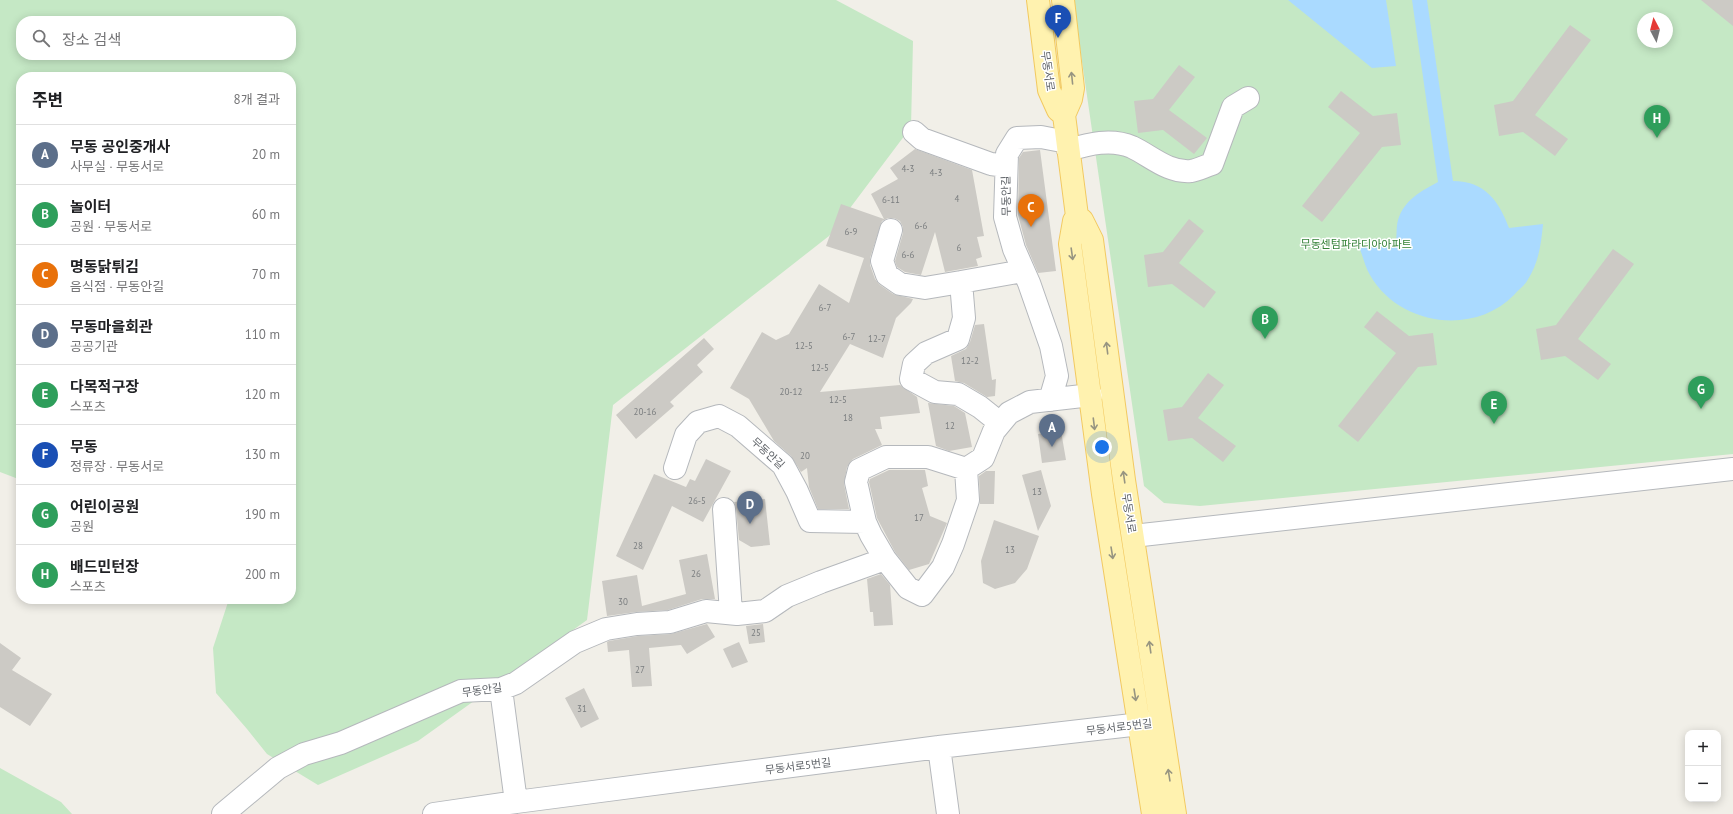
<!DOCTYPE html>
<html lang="ko">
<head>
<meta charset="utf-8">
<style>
	:root { --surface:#fff; --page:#f6f6f6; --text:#202124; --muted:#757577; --line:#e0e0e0; --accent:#7c3aed }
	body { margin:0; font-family:"PT Sans","Noto Sans KR",sans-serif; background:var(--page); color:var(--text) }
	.controls { position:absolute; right:12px; bottom:12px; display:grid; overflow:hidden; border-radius:8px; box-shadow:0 2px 10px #0003 }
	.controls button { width:36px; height:36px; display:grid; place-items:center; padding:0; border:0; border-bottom:1px solid var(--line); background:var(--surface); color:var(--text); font:20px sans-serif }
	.compass { position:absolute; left:1637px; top:12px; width:36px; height:36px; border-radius:50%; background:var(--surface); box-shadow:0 2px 10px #0003; rotate:353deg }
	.you { position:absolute; left:1102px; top:447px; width:14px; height:14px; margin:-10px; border:3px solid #fff; border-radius:50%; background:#1a73e8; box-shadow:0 0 0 6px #1a73e833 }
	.badge { display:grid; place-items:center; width:26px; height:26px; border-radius:50%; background:var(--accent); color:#fff; font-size:13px; font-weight:700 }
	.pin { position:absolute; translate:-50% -33px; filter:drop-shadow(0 1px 2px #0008) }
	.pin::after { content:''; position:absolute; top:21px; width:14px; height:12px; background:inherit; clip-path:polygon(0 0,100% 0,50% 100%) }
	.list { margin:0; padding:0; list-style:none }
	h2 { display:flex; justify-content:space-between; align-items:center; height:52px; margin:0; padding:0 16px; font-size:17px }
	h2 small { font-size:13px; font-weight:400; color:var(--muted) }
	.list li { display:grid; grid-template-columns:26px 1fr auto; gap:12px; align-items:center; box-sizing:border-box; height:60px; padding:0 16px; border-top:1px solid var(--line) }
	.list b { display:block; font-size:15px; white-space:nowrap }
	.list p { margin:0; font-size:13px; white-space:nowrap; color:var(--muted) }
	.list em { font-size:13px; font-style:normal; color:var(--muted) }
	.icon { flex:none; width:22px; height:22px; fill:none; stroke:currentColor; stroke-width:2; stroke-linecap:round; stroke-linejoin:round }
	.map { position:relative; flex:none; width:1733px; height:814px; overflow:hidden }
	.search { position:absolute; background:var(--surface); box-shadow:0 2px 10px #0003; left:16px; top:16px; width:280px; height:44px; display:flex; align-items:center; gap:10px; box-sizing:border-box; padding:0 14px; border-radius:16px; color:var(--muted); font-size:15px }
	.panel { position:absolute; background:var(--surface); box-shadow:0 2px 10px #0003; left:16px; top:72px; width:280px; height:532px; border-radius:16px }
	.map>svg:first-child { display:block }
</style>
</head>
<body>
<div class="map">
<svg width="1733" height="814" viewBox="0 0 1733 814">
	<rect width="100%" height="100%" fill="#f1efe8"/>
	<!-- green -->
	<path fill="#c5e8c5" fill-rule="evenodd" d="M 0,0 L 836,0 L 913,41 L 911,127 L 829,236 L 613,405 L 587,620 L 418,741 L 318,785 L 267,754 L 247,729 L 216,693 L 213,648 L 229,599 L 291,599 L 291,77 L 21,77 L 21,480 L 0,472 ZM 21,21 L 291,21 L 291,55 L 21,55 Z
		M 1073,0 L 1733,0 L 1733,454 L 1200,506 L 1164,503 L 1144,486 ZM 1643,18 L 1667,18 L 1667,42 L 1643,42 Z
		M 0,768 L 61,802 L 72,814 L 0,814 Z"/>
	<!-- water -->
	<path fill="#aadaff" d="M 1288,0 L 1386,0 L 1396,66 L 1372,68 Z
		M 1412,0 L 1427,0 L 1453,181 C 1485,181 1499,201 1509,228 L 1543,224 C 1541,245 1539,262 1527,281 C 1524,286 1518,290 1514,295 C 1474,336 1399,326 1370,275 C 1365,267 1363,256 1359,247 L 1396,242 C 1397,235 1396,227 1398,220 C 1404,200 1421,191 1438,182 Z"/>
	<!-- building -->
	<path fill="#cccac5" d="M 1701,0 L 1733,0 L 1733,26 Z
		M 1570,25 L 1591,40 L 1535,115 L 1568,139 L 1555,156 L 1523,132 L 1499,136 L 1494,105 L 1513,101 Z
		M 1179,65 L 1195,77 L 1169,110 L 1207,138 L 1194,154 L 1163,130 L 1138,133 L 1134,101 L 1153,99 Z
		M 1341,91 L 1373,116 L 1397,113 L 1401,145 L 1382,147 L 1322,222 L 1302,206 L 1360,133 L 1328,107 Z
		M 915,149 L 972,170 L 984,236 L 977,237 L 982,257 L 976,259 L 978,266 L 945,272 L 935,232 L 921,275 L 905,272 L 897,267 L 895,261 L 903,233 L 903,227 L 900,221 L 894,218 L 888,218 L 882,221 L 870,258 L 870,265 L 875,279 L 880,285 L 893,294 L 913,299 L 911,303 L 896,318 L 883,358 L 850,344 L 820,392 L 900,385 L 917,397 L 920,413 L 880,417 L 882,429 L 875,429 L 882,445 L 853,459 L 847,467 L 844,484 L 849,509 L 818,509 L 809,487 L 807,468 L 801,472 L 791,456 L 774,441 L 749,399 L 730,388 L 762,332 L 776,340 L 789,334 L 819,284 L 849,303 L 864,258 L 826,246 L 841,204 L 884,219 L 871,194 L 898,179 L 890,168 Z
		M 1040,150 L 1056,271 L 1038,273 L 1026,245 L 1018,215 L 1019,158 L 1023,152 Z
		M 1189,219 L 1204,231 L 1179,263 L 1216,292 L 1204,308 L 1172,284 L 1148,287 L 1144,255 L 1163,252 Z
		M 1613,249 L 1634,264 L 1578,339 L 1611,364 L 1598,380 L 1565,356 L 1541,360 L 1536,329 L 1556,325 Z
		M 1377,311 L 1409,336 L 1433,333 L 1437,365 L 1418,367 L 1358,442 L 1338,426 L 1396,353 L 1364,327 Z
		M 984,324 L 992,380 L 996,379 L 995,396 L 987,397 L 964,383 L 955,381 L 951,356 L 966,349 L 970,342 L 975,325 Z
		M 704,338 L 714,349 L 697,365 L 703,372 L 670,402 L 674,406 L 636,439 L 616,415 Z
		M 1208,373 L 1224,385 L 1198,418 L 1236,446 L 1223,462 L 1192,438 L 1168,441 L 1163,410 L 1182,407 Z
		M 928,403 L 954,406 L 965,413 L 972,447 L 949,451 L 936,446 Z
		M 1061,431 L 1066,460 L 1042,463 L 1038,434 Z
		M 706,459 L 731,471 L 703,522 L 672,506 L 643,570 L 616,556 L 654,474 L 686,487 L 690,479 L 695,481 Z
		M 889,470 L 925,470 L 928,486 L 922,488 L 930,516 L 947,523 L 929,564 L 909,570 L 895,552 L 877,518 L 869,482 L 870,479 Z
		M 1041,470 L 1051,506 L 1038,531 L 1022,475 Z
		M 986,471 L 995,471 L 994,504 L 980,504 L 979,476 Z
		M 765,499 L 770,545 L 751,547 L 739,540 L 736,508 L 734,502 Z
		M 994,520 L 1039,536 L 1027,569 L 1015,583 L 995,589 L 983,583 L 981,561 Z
		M 707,554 L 715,599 L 702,599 L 668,610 L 636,612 L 607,616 L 602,581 L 637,575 L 642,606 L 686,594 L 679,560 Z
		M 881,574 L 890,585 L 893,625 L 874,626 L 873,612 L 870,612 L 867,579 Z
		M 707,624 L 715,637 L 687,654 L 681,645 L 649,648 L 652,686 L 632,687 L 629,650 L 608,652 L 607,642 L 609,641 L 638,636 L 671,634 Z
		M 763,624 L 765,642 L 749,644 L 746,626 Z
		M 739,642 L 748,662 L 732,668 L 723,649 Z
		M 0,643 L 21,658 L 12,670 L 52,694 L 30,726 L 0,707 Z
		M 584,688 L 599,719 L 581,728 L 565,698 Z"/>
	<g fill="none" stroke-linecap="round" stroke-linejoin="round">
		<defs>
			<path id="minor" d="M 914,132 L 922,139 L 991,164 L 1006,166
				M 1068,150 C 1089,144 1111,138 1132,147 C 1151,156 1168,173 1191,171 C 1198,170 1205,166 1212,164 L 1233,107 L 1248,98
				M 891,230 L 882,261 L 887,275 L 900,284 L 925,288 L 961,282
				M 1050,400 L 1057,376 L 1051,346 L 1029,283 L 1014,249 L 1005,217 L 1007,154 L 1017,138 L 1041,137 L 1067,142
				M 1000,423 L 980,407 L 958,394 L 935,392 L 911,379 L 914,364 L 926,353 L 958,339 L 964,318 L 961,282 L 1023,271
				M 675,468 L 686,435 L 698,422 L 719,416 L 738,426 L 783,465 L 797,491 L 810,521 L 865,522
				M 966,469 L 983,458 L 994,431 L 1009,413 L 1030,402 L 1091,395
				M 724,509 L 731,613
				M 1133,536 L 1733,469
				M 501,689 L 516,802
				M 939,747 L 948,814
				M 223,814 L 278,768 L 304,754 L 341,743 L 461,691 L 501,689 L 516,683 L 575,642 L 606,629 L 637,624 L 670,622 L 706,611 L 737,614 L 765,611 L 787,596 L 821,582 L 885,559 L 908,588 L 922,595 L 943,567 L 953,544 L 968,500 L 966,469 L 928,457 L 886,457 L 859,470 L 856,482 L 865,522 L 871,535 L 885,559
				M 434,814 L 516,802 L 939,747 L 1158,722"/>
			<path id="major" d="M 1038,0 L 1049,90 L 1058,110 L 1064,115
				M 1063,0 L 1073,88 L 1071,99 L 1064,115 L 1077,216 L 1074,221 L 1070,244 L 1103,494 L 1153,814
				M 1077,216 L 1082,220 L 1092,240 L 1124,480 L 1175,814"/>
		</defs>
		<!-- minor casing -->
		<use href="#minor" stroke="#b5b8bc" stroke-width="24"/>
		<!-- major casing -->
		<use href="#major" stroke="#f2c960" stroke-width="24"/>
		<!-- minor -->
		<use href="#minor" stroke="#fff" stroke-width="22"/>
		<!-- major -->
		<use href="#major" stroke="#fff2af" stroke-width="22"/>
	</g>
	<!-- one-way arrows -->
	<defs><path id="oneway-shaft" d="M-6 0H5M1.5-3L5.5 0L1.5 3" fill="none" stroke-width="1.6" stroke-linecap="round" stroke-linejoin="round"/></defs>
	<g stroke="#979581">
		<use href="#oneway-shaft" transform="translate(1072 78) rotate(-96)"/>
		<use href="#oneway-shaft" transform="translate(1072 254) rotate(82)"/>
		<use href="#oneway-shaft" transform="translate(1107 348) rotate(-97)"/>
		<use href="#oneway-shaft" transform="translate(1094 424) rotate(83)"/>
		<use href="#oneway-shaft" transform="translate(1124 477) rotate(-98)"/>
		<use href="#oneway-shaft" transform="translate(1112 553) rotate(81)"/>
		<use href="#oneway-shaft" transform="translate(1150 647) rotate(-98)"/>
		<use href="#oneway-shaft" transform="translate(1135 695) rotate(81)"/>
		<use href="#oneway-shaft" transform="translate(1169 775) rotate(-99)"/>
	</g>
	<g text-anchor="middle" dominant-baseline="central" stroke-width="3" stroke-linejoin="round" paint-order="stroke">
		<!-- number labels -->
		<g font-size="9" fill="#7a7d7f">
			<text x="908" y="168">4-3</text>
			<text x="936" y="172">4-3</text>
			<text x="957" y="198">4</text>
			<text x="891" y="199">6-11</text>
			<text x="921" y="225">6-6</text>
			<text x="851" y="231">6-9</text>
			<text x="959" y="247">6</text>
			<text x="908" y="254">6-6</text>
			<text x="825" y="307">6-7</text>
			<text x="849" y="336">6-7</text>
			<text x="877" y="338">12-7</text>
			<text x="804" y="345">12-5</text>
			<text x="970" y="360">12-2</text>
			<text x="820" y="367">12-5</text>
			<text x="791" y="391">20-12</text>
			<text x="838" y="399">12-5</text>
			<text x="645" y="411">20-16</text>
			<text x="848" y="417">18</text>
			<text x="950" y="425">12</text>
			<text x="805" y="455">20</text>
			<text x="1037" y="491">13</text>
			<text x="697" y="500">26-5</text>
			<text x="919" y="517">17</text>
			<text x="638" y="545">28</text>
			<text x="1010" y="549">13</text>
			<text x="696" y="573">26</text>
			<text x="623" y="601">30</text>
			<text x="756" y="632">25</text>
			<text x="640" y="669">27</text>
			<text x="582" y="708">31</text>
		</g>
		<!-- street labels -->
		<g font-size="11" fill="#5f6368" stroke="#fff">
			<text transform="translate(1048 71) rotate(82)">무동서로</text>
			<text transform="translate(1006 196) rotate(-91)">무동안길</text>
			<text transform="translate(768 453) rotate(43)">무동안길</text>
			<text transform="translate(1129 513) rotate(81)">무동서로</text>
			<text transform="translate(482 690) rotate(-8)">무동안길</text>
			<text transform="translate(1119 727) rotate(-7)">무동서로5번길</text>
			<text transform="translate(798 766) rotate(-7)">무동서로5번길</text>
		</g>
		<!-- park labels -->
		<g font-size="11" fill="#348238" stroke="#fff">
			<text x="1356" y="244">무동센텀파라디아아파트</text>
		</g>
	</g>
</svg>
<div class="controls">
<button>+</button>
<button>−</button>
</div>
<svg class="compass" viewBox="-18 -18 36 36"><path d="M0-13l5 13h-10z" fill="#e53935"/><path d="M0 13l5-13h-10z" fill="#757577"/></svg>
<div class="you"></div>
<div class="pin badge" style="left:1052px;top:447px;background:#5c6f8a">A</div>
<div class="pin badge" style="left:1265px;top:339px;background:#2e9e5b">B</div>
<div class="pin badge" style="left:1031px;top:227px;background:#e8710a">C</div>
<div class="pin badge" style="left:750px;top:524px;background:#5c6f8a">D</div>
<div class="pin badge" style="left:1494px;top:424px;background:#2e9e5b">E</div>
<div class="pin badge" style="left:1058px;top:38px;background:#1a4fb4">F</div>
<div class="pin badge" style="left:1701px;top:409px;background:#2e9e5b">G</div>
<div class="pin badge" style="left:1657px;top:138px;background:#2e9e5b">H</div>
<div class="search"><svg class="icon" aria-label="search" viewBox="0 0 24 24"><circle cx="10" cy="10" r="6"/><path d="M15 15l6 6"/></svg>장소 검색</div>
<section class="panel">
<h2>주변<small>8개 결과</small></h2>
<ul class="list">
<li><span class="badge" style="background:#5c6f8a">A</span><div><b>무동 공인중개사</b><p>사무실 · 무동서로</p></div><em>20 m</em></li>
<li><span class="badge" style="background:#2e9e5b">B</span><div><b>놀이터</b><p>공원 · 무동서로</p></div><em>60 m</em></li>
<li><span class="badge" style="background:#e8710a">C</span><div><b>명동닭튀김</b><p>음식점 · 무동안길</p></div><em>70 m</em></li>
<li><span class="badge" style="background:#5c6f8a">D</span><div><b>무동마을회관</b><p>공공기관</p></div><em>110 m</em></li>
<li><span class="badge" style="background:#2e9e5b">E</span><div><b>다목적구장</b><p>스포츠</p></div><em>120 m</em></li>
<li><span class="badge" style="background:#1a4fb4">F</span><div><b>무동</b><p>정류장 · 무동서로</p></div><em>130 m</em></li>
<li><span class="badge" style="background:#2e9e5b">G</span><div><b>어린이공원</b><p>공원</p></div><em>190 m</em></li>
<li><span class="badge" style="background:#2e9e5b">H</span><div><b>배드민턴장</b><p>스포츠</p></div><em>200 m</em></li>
</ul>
</section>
</div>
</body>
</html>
